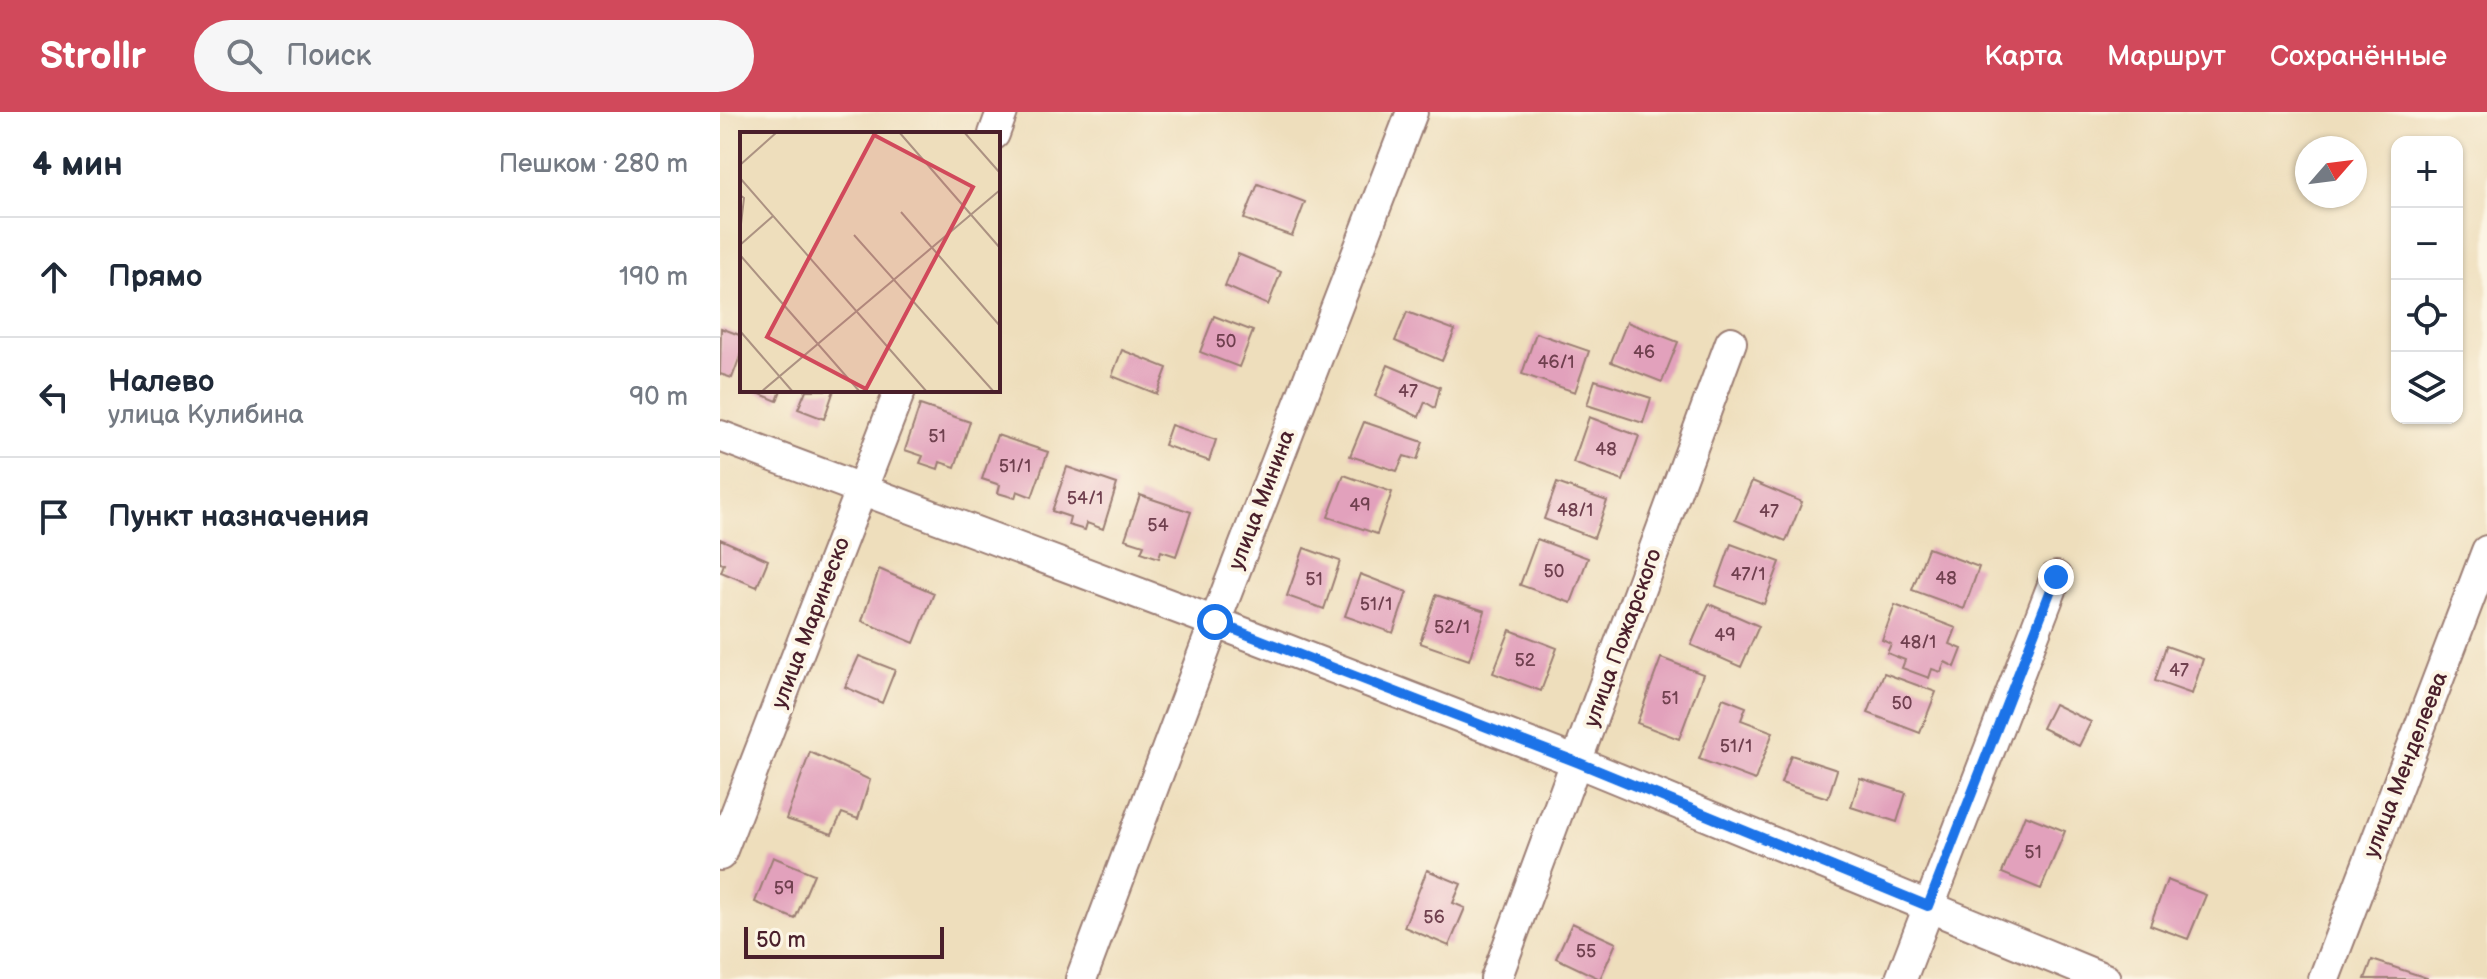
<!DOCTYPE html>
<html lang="ru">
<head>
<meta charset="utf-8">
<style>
	:root { --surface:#fff; --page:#f6f6f7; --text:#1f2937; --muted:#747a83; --line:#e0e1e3; --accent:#d1495b }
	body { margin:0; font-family:"Balsamiq Sans",sans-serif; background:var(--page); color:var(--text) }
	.controls { position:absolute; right:24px; top:24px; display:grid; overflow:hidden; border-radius:16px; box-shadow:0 2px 6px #0004 }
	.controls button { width:72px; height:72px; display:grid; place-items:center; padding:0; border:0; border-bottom:2px solid var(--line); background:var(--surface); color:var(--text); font:40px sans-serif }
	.compass { position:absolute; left:1575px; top:24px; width:72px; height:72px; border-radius:50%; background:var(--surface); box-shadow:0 2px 6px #0004; rotate:62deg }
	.scale { position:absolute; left:24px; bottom:20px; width:200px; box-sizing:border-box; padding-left:8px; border:4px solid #4a1f2b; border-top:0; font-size:22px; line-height:28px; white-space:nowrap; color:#4a1f2b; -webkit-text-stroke:6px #fcf5e5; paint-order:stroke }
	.stop { position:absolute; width:24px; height:24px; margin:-18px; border:6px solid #1a73e8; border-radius:50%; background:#fff }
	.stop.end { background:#1a73e8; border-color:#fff; box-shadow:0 2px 8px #0008 }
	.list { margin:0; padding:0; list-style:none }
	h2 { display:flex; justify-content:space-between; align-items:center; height:104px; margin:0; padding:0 32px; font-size:34px }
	h2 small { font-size:26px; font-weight:400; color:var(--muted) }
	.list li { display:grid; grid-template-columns:52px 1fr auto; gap:24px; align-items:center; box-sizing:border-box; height:120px; padding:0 32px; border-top:2px solid var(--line) }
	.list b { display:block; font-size:30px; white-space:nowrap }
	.list p { margin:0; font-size:26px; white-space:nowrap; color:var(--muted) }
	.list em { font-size:26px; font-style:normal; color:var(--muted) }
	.icon { flex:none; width:44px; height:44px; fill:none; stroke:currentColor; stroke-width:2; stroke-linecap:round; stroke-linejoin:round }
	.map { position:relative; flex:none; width:1767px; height:867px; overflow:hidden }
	header { display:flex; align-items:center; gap:48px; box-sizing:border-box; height:112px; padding:0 40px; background:var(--accent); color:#fff }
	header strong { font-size:38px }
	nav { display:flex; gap:44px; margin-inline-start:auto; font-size:28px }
	.search { width:560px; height:72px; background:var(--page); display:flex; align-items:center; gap:20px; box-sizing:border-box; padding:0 28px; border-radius:44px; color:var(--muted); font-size:30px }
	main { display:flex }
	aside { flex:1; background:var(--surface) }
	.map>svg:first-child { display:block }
</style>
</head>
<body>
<header>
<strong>Strollr</strong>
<div class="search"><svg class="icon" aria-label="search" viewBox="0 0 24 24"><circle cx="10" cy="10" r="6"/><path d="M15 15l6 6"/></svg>Поиск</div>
<nav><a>Карта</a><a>Маршрут</a><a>Сохранённые</a></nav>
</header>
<main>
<aside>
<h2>4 мин<small>Пешком · 280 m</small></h2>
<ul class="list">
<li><svg class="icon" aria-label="ahead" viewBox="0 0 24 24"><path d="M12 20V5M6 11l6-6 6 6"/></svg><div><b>Прямо</b></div><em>190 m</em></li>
<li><svg class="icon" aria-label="left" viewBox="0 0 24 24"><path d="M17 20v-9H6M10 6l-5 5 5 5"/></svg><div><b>Налево</b><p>улица Кулибина</p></div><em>90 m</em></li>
<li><svg class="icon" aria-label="arrive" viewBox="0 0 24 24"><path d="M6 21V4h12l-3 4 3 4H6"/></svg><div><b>Пункт назначения</b></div></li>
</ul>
</aside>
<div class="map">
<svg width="1767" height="867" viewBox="0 0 1767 867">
	<rect width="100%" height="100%" fill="#fcf5e5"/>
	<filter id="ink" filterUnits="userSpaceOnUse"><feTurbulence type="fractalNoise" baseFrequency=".0125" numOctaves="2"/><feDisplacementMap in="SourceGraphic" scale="16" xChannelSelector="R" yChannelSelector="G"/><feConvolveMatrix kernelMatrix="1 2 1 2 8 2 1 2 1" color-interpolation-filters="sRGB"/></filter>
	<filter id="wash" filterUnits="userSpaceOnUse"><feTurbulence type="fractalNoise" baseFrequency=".006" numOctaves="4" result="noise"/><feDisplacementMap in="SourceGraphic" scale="32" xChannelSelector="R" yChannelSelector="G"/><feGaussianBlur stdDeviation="1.8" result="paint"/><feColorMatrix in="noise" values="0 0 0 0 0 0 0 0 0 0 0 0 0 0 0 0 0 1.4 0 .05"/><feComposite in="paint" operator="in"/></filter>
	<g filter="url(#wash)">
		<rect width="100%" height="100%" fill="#eedebc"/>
		<g id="blocks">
			<!-- building -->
			<path fill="#e2a1bc" d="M 538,72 L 585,90 L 572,124 L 524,107 Z
				M 518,142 L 561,160 L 548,193 L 505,174 Z
				M 687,200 L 735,218 L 722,249 L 675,229 Z
				M 494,204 L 533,219 L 519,255 L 480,240 Z
				M 907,210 L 958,230 L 942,270 L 891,250 Z
				M 1,216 L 22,224 L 22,239 L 12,266 L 0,262 Z
				M 816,221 L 869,239 L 855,280 L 802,262 Z
				M 402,238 L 447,256 L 437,282 L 392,264 Z
				M 668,253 L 720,275 L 715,296 L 705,290 L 699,305 L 655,284 Z
				M 875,268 L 931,286 L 923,311 L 867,293 Z
				M 31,278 L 61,278 L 57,289 Z
				M 86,278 L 114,278 L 104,307 L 78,297 Z
				M 200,293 L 250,310 L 235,355 L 220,350 L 218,357 L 200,351 L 203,344 L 185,338 Z
				M 869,305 L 919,324 L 903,369 L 853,351 Z
				M 644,310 L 703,330 L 697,348 L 684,344 L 677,359 L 630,344 Z
				M 451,313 L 496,328 L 489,349 L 444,333 Z
				M 277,323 L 328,340 L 312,385 L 297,379 L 295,386 L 278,381 L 280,373 L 262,367 Z
				M 347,355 L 397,372 L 383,417 L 367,411 L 365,418 L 348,413 L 350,405 L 332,399 Z
				M 624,363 L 672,380 L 657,422 L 608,405 Z
				M 1032,369 L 1082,390 L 1066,429 L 1015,408 Z
				M 837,371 L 887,389 L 874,426 L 824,407 Z
				M 420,383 L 471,400 L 456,444 L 441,439 L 439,446 L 421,440 L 424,433 L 405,427 Z
				M 0,427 L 48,448 L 37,475 L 1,460 L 4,452 L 0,451 Z
				M 817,427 L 868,446 L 851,491 L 800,473 Z
				M 1011,432 L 1060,450 L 1044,492 L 996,474 Z
				M 584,436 L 620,449 L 604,497 L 567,484 Z
				M 1208,436 L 1259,455 L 1244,497 L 1192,478 Z
				M 159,457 L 214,481 L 194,531 L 142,509 Z
				M 640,462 L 687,480 L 673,521 L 625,504 Z
				M 716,483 L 765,499 L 749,548 L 700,531 Z
				M 989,492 L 1039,514 L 1021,555 L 971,533 Z
				M 1175,493 L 1236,516 L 1230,532 L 1242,537 L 1235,555 L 1225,550 L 1221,560 L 1212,557 L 1209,566 L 1182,556 L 1185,548 L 1167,541 L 1171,532 L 1162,528 Z
				M 790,518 L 837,536 L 821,579 L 773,561 Z
				M 1446,534 L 1483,547 L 1472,582 L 1435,569 Z
				M 139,544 L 175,558 L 162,591 L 125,575 Z
				M 941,546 L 983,562 L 959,627 L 917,611 Z
				M 1164,561 L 1216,580 L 1200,621 L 1148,601 Z
				M 1003,586 L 1026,595 L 1021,608 L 1053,620 L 1035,668 L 979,647 Z
				M 1334,592 L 1371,610 L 1359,634 L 1322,616 Z
				M 90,640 L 150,668 L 138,707 L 122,701 L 112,722 L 66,707 Z
				M 1071,643 L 1117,658 L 1108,686 L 1061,671 Z
				M 1140,666 L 1186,681 L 1177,710 L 1131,695 Z
				M 1305,703 L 1345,719 L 1321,777 L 1282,761 Z
				M 53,745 L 94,762 L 75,807 L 35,790 Z
				M 707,758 L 741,772 L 733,791 L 745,796 L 729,834 L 684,815 Z
				M 1447,768 L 1486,783 L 1468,827 L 1430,813 Z
				M 852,811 L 896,831 L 880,867 L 836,846 Z
				M 1652,848 L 1707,866 L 1707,867 L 1645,867 Z"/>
		</g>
	</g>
	<g filter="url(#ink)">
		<use href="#blocks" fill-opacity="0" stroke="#9c7e74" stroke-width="2"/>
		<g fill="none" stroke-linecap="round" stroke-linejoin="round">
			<defs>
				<path id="minor" d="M 274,22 L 282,0
					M 0,324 L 495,510 L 857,650 L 1385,867
					M 0,743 L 180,278
					M 361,867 L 495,510 L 692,0
					M 776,867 L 1011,230
					M 1181,867 L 1336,465
					M 1604,867 L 1767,439"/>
			</defs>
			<!-- minor casing -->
			<use href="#minor" stroke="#9c7e74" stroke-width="34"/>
			<!-- minor -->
			<use href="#minor" stroke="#fff" stroke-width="30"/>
		</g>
	</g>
	<g fill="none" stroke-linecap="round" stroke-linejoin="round" filter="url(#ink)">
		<!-- route -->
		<path stroke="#1a73e8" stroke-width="10" d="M 495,510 L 857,650 L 1208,794 L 1336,465"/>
	</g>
	<g text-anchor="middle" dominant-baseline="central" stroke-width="8" stroke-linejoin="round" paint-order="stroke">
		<!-- number labels -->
		<g font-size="18" fill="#70404f">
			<text x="506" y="229">50</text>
			<text x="924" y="240">46</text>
			<text x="836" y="250">46/1</text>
			<text x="688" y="279">47</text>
			<text x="217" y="324">51</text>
			<text x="886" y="337">48</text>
			<text x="295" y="354">51/1</text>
			<text x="365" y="386">54/1</text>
			<text x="640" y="393">49</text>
			<text x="855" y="398">48/1</text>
			<text x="1049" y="399">47</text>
			<text x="438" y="413">54</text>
			<text x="834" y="459">50</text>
			<text x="1028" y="462">47/1</text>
			<text x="1226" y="466">48</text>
			<text x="594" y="467">51</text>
			<text x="656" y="492">51/1</text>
			<text x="732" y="515">52/1</text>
			<text x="1005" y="523">49</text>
			<text x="1198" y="530">48/1</text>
			<text x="805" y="548">52</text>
			<text x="1459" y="558">47</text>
			<text x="950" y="586">51</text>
			<text x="1182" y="591">50</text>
			<text x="1016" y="634">51/1</text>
			<text x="1313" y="740">51</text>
			<text x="64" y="776">59</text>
			<text x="714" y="805">56</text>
			<text x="866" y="839">55</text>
		</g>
		<!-- street labels -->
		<g font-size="22" fill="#4a1f2b" stroke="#fcf5e5">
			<text transform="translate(542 388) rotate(-69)">улица Минина</text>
			<text transform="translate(91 511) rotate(-69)">улица Маринеско</text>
			<text transform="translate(903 526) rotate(-70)">улица Пожарского</text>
			<text transform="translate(1686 653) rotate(-69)">улица Менделеева</text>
		</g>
	</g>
	<!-- overview -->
	<g transform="translate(20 20)">
		<rect width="260" height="260" fill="#eedebc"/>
		<path fill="none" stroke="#ac9282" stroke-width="2" d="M 159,0 L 260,116M 224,0 L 260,41M 0,33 L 37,0M 0,46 L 187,260M 0,63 L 4,66 L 0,101M 161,80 L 260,194M 114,103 L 254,260M 0,113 L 33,84M 0,123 L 120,260M 0,199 L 53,260M 21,260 L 260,58"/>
		<path fill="#d1495b" fill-opacity="0.15" stroke="#d1495b" stroke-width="4" d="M 134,3 L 233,55 L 126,257 L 27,205 Z"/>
		<rect width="260" height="260" fill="none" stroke="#4a1f2b" stroke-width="4"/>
	</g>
</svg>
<div class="controls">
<button>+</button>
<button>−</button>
<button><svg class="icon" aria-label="locate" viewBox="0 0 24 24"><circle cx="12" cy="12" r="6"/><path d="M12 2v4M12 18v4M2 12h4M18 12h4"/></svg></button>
<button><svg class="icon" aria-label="layers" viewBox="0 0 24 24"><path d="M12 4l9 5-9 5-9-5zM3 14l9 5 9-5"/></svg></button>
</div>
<svg class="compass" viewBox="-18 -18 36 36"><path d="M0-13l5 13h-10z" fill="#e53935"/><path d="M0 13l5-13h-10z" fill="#747a83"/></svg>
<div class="scale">50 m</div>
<div class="stop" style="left:495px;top:510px"></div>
<div class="stop end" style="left:1336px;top:465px"></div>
</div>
</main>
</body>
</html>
